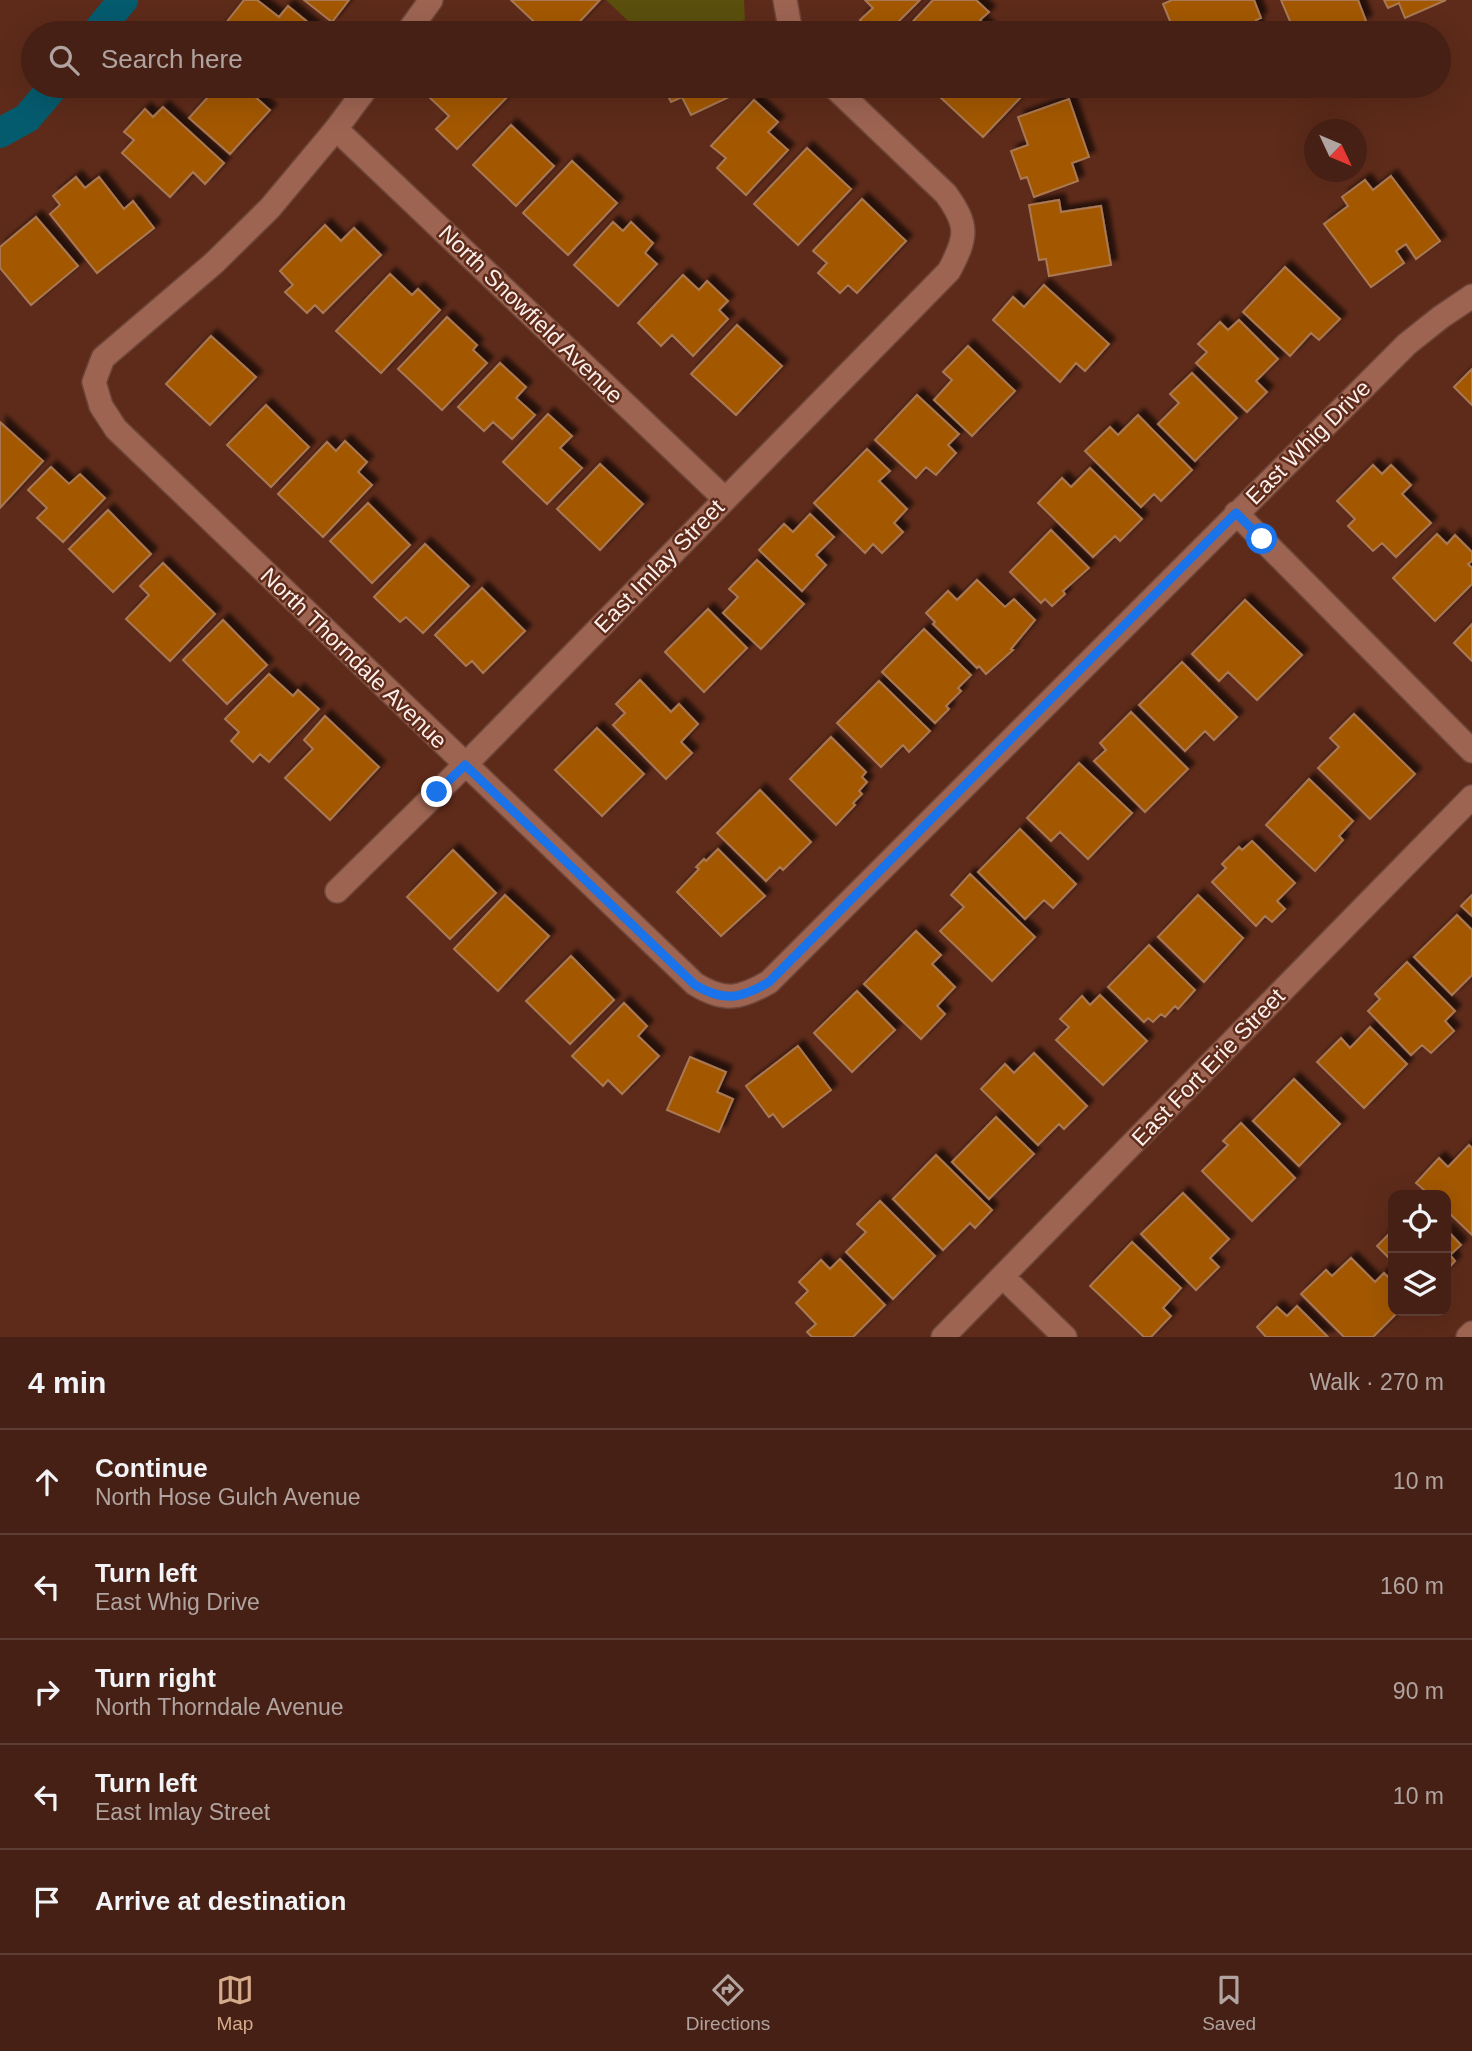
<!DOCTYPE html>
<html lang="en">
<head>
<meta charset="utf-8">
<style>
	:root { --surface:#462014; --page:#4d281d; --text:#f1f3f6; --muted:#b0a3a0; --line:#5e3e34; --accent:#d6ab8b }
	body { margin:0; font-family:Arial,sans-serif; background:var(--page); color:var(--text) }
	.controls { position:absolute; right:21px; bottom:21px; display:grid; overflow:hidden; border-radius:14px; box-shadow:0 7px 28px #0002 }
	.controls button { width:63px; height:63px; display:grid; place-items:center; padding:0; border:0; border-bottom:2px solid var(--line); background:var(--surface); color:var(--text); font:35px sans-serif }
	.compass { position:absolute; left:1304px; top:119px; width:63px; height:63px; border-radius:50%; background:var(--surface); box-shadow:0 7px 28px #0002; rotate:134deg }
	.stop { position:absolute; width:21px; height:21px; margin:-16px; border:5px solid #1a73e8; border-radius:50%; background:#fff }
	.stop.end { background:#1a73e8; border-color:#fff; box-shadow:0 2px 7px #0008 }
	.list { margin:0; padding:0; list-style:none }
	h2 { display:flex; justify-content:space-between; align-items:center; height:91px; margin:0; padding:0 28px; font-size:30px }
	h2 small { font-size:23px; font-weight:400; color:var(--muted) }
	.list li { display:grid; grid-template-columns:46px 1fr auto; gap:21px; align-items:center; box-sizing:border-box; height:105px; padding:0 28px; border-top:2px solid var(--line) }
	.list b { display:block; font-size:26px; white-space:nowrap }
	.list p { margin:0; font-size:23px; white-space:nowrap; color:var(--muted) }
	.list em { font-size:23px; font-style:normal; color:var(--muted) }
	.icon { flex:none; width:38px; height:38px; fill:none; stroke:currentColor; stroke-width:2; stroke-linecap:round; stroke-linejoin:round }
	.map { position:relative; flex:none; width:1472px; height:1337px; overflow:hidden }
	.search { position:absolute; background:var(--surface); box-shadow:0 7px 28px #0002; left:21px; right:21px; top:21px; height:77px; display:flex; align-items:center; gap:18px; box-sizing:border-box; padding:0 24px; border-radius:38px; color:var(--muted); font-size:26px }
	.sheet { height:616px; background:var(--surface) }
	nav { display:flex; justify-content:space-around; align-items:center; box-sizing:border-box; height:98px; border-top:2px solid var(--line); background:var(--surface); font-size:19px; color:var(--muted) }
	nav a { display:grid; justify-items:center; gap:4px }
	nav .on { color:var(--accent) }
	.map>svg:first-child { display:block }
</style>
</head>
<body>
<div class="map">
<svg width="1472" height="1337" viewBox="0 0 1472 1337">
	<defs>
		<filter id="shadow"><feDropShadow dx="6" dy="-6" stdDeviation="2" flood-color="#0009"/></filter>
	</defs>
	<rect width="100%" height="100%" fill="#5e2b1a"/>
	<!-- green -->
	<path fill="#5a4f0d" d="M 606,0 L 744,0 L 745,20 L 695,33 L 641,33 Z"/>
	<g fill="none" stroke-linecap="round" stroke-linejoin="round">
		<!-- canal -->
		<path stroke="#055b6e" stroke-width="30" d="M 96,33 L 123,0
			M 0,133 L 27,118 L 54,86"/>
	</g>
	<!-- building -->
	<path fill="#a35800" stroke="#a97954" stroke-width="2" filter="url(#shadow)" d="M 244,0 L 257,0 L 279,17 L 288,6 L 315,28 L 311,33 L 218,33 Z
		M 304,0 L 349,0 L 332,22 Z
		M 511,0 L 600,0 L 569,33 L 546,33 Z
		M 865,0 L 920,0 L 887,33 L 874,33 L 860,20 L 873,8 Z
		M 933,0 L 976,0 L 989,12 L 980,20 L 989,29 L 985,33 L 902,33 Z
		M 1172,0 L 1254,0 L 1261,18 L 1256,20 L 1258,27 L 1246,33 L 1175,33 L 1163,4 Z
		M 1281,0 L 1358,0 L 1366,21 L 1336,33 L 1295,33 Z
		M 1384,0 L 1446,0 L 1405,18 L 1399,3 L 1388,8 Z
		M 218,86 L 243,86 L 270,110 L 230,154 L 189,118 Z
		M 434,86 L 509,86 L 514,90 L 457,149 L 436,129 L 449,116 L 426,94 Z
		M 663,86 L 747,86 L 748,88 L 691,115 L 682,97 L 671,102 Z
		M 950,86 L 1008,86 L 1021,97 L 983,137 L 940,97 Z
		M 1069,99 L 1089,157 L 1072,163 L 1078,181 L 1034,197 L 1027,177 L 1021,179 L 1011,151 L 1028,145 L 1018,117 Z
		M 754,100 L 778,122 L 768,132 L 788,150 L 746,195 L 717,168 L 726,158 L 711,146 Z
		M 163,107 L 224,163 L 205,184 L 193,172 L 170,197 L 122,153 L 134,140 L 124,132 L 145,109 L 153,117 Z
		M 511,125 L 554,166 L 516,206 L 473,165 Z
		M 807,148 L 851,189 L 798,245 L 754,204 Z
		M 572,161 L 617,203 L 568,255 L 523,213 Z
		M 1391,176 L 1440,241 L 1416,259 L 1406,244 L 1396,251 L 1404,263 L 1371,287 L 1324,224 L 1348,206 L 1342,197 L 1365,180 L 1373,190 Z
		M 76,177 L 85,188 L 99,177 L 124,209 L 133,201 L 154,228 L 97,273 L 50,214 L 60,205 L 53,196 Z
		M 862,199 L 906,241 L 857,293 L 848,285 L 840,293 L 818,273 L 827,263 L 813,251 Z
		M 1059,200 L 1061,212 L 1101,206 L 1111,265 L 1049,276 L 1046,259 L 1039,260 L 1029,205 Z
		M 36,217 L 78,266 L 31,305 L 0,268 L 0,247 Z
		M 613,222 L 623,231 L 631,222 L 653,243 L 645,253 L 657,264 L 618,306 L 574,265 Z
		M 325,225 L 341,241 L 354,228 L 381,255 L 323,313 L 315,305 L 307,313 L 285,292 L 293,285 L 280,271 Z
		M 1285,267 L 1340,319 L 1319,340 L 1311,333 L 1290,356 L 1243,312 Z
		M 390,274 L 412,295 L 418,289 L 440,310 L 381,373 L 336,331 Z
		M 683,275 L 699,290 L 707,281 L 728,301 L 719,310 L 728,319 L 693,356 L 672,335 L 661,346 L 638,323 Z
		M 1044,285 L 1109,344 L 1085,371 L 1076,363 L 1060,382 L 993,320 L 1013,297 L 1024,307 Z
		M 447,317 L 477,345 L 473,350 L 487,363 L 442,410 L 398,369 Z
		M 1239,320 L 1278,359 L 1256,381 L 1267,392 L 1247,412 L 1196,363 L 1207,352 L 1198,344 L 1220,322 L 1228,330 Z
		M 737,325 L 782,366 L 736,415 L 691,374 Z
		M 211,336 L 256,377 L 210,425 L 166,384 Z
		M 968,346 L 1015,391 L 972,436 L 934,400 L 952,380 L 943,372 Z
		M 500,363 L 526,387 L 516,398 L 535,415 L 512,439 L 493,422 L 484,431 L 458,407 Z
		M 1472,369 L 1472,405 L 1454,387 Z
		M 1192,373 L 1237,418 L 1195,461 L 1158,424 L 1179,403 L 1170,394 Z
		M 917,395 L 959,434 L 948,445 L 956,453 L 936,475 L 926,467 L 916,478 L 875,440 Z
		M 266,405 L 309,447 L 271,487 L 227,445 Z
		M 548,414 L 572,436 L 560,448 L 582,468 L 547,504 L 503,462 Z
		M 1138,415 L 1192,470 L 1161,501 L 1154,494 L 1141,507 L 1085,451 L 1110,427 L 1118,435 Z
		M 0,422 L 43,461 L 0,508 Z
		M 345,441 L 367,462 L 358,472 L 372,485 L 323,537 L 278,494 L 327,442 L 336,451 Z
		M 867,449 L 890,471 L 879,481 L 907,509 L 894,523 L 903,532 L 882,553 L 873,544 L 865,553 L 814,503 Z
		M 600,464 L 643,504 L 600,550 L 557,509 Z
		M 1373,465 L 1382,474 L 1391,465 L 1411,485 L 1402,494 L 1431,523 L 1396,557 L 1382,543 L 1373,551 L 1348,526 L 1355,519 L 1337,501 Z
		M 51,467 L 69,484 L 80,474 L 105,498 L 63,542 L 37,518 L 47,508 L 28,490 Z
		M 1090,468 L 1142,519 L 1120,541 L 1115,536 L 1093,557 L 1038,503 L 1062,478 L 1071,487 Z
		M 368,503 L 410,545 L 372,583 L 330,541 Z
		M 108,510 L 151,554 L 113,592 L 69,549 Z
		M 810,514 L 834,537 L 816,555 L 826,565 L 802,591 L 759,550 L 784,524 L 793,532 Z
		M 1051,530 L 1089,568 L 1063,591 L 1065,594 L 1052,606 L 1045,599 L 1041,603 L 1010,572 Z
		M 1437,534 L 1447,544 L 1455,535 L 1472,552 L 1472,561 L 1468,564 L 1472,568 L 1472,584 L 1435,621 L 1393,578 Z
		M 425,544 L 469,586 L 423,633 L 406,617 L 400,622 L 374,597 Z
		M 757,560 L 804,604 L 761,649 L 723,613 L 738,597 L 729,589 Z
		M 163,563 L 215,614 L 170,661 L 126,619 L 149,595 L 140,586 Z
		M 977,580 L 1005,607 L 1014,599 L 1035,620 L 1011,649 L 1013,650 L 986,674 L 979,666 L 977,668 L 933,624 L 935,622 L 926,613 L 948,591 L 957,600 Z
		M 482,588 L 525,631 L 483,673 L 472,661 L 466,666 L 435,635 Z
		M 1245,600 L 1302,655 L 1257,700 L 1228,672 L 1219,681 L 1192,654 Z
		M 708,609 L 747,648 L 704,692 L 665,652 Z
		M 223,620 L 267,665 L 227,704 L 183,660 Z
		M 1472,624 L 1472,661 L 1454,643 Z
		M 924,629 L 971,675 L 958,688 L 961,691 L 946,706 L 949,709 L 935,723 L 882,672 Z
		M 1182,662 L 1237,717 L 1214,740 L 1205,731 L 1185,751 L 1139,705 Z
		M 269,674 L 293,696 L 298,690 L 319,709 L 269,762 L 260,754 L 253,762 L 231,741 L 239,732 L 225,719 Z
		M 640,680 L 671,712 L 679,704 L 698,724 L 681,742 L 692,753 L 666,779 L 613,725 L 625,713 L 616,704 Z
		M 879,681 L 930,731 L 909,752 L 903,745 L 881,767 L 837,723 Z
		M 1131,712 L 1188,769 L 1145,812 L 1094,761 L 1106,750 L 1100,743 Z
		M 1354,714 L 1415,774 L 1370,819 L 1318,768 L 1339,747 L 1330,738 Z
		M 325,716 L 379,767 L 330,820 L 285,778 L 313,749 L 304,740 Z
		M 597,728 L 644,774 L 602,816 L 555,770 Z
		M 831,737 L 866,772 L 862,777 L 867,782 L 859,791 L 862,794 L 853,803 L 855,805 L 836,825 L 790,779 Z
		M 1079,763 L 1132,813 L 1088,859 L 1060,832 L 1051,841 L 1027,818 Z
		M 1309,779 L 1353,821 L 1339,836 L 1343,840 L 1315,871 L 1266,825 Z
		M 760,790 L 811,842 L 783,870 L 780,867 L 766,881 L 717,833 Z
		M 1020,829 L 1076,884 L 1053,908 L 1044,900 L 1025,919 L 978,872 Z
		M 1252,841 L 1295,883 L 1277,901 L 1285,909 L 1272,922 L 1265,916 L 1256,926 L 1212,882 L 1226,868 L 1222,864 L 1239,847 L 1242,850 Z
		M 718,849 L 765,896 L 721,936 L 677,892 L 699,869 L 696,867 L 704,859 L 706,861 Z
		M 453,850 L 496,893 L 450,939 L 407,897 Z
		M 970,874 L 1035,937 L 992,981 L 940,931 L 964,907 L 951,895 Z
		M 505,895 L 549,936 L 498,991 L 454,949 Z
		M 1198,895 L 1243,938 L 1204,982 L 1158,937 Z
		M 1472,895 L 1472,916 L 1461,906 Z
		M 1457,915 L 1472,930 L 1472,975 L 1452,995 L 1414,957 Z
		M 916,931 L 941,955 L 932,964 L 955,987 L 937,1006 L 945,1014 L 921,1039 L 864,984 Z
		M 1149,945 L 1195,990 L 1178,1009 L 1175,1006 L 1165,1017 L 1161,1014 L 1153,1022 L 1148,1018 L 1144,1022 L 1108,987 Z
		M 571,956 L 614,1000 L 570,1044 L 526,1001 Z
		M 1407,962 L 1455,1011 L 1445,1021 L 1454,1031 L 1431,1053 L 1422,1045 L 1411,1055 L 1368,1011 L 1380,999 L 1375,994 Z
		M 857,991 L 895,1030 L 852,1072 L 814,1033 Z
		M 1100,995 L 1147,1041 L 1103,1085 L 1056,1040 L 1069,1027 L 1060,1019 L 1082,996 L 1090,1005 Z
		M 624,1003 L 647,1026 L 638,1036 L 659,1056 L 622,1094 L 608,1080 L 603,1086 L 572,1056 Z
		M 1370,1027 L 1407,1064 L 1364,1108 L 1317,1062 L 1341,1038 L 1350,1048 Z
		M 798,1046 L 831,1090 L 783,1127 L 773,1114 L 769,1117 L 746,1086 Z
		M 1034,1053 L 1087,1106 L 1064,1129 L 1059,1124 L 1038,1145 L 981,1089 L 1005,1064 L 1014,1073 Z
		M 690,1057 L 726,1072 L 717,1092 L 733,1099 L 719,1132 L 667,1110 Z
		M 1294,1079 L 1340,1124 L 1299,1166 L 1253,1121 Z
		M 996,1117 L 1034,1154 L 989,1199 L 952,1162 Z
		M 1241,1123 L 1295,1178 L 1252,1221 L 1202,1171 L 1228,1145 L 1223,1141 Z
		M 1469,1145 L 1472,1148 L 1472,1235 L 1446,1210 L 1446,1195 L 1430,1195 L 1416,1183 L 1439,1158 L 1448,1167 Z
		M 936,1155 L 992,1210 L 975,1228 L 970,1223 L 943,1250 L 893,1199 Z
		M 1183,1193 L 1229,1239 L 1210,1258 L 1219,1267 L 1196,1290 L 1141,1234 Z
		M 880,1201 L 935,1256 L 893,1299 L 846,1252 L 866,1232 L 857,1224 Z
		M 1446,1229 L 1461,1245 L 1450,1255 L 1455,1261 L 1446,1271 Z
		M 1393,1230 L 1393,1262 L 1377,1246 Z
		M 1132,1242 L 1181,1288 L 1163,1308 L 1171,1316 L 1151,1337 L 1144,1337 L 1090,1286 Z
		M 1351,1258 L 1375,1282 L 1384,1273 L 1393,1282 L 1393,1311 L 1399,1311 L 1373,1337 L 1344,1337 L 1301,1294 L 1326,1270 L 1332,1276 Z
		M 840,1259 L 885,1305 L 853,1337 L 812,1337 L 807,1332 L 816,1324 L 796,1303 L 808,1291 L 799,1282 L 821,1260 L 830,1269 Z
		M 1297,1306 L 1328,1337 L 1266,1337 L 1257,1327 L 1277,1307 L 1287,1316 Z"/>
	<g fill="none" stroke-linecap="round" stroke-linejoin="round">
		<defs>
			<path id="minor" d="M 785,0 L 791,33
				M 407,33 L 431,0
				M 368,86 L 336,129 L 270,208 L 214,263 L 103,358 L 94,382 L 101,406 L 116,429 L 695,984 C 724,1002 740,999 769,982 L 1407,344 L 1441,317 L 1472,296
				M 336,129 L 725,499
				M 1236,513 L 1472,751
				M 337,891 L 465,765 L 949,271 C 967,237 969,226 946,194 L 833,86
				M 1003,1277 L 1065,1337
				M 943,1337 L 1472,797
				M 1468,1337 L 1472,1333"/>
		</defs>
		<!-- minor casing -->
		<use href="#minor" stroke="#6e4639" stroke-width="26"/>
		<!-- minor -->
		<use href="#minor" stroke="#9d6452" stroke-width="23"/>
	</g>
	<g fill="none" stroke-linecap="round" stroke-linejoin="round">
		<!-- route -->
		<path stroke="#1a73e8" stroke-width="9" d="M 437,792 L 465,765 L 695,985 C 724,1002 740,999 769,982 L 1236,513 L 1262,539"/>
	</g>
	<g text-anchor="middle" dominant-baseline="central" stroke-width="5" stroke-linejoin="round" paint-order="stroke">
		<!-- street labels -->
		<g font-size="23" fill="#fceeea" stroke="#5e2b1a">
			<text transform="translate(531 314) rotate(44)">North Snowfield Avenue</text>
			<text transform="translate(1308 442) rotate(-45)">East Whig Drive</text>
			<text transform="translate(659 566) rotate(-46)">East Imlay Street</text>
			<text transform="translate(354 658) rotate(44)">North Thorndale Avenue</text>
			<text transform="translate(1208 1067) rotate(-46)">East Fort Erie Street</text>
		</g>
	</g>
</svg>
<div class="controls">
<button><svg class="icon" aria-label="locate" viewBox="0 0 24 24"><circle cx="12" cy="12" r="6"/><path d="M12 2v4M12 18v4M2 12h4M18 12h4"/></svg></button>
<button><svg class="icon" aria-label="layers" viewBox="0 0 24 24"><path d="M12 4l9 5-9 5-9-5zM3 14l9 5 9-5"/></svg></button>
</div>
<svg class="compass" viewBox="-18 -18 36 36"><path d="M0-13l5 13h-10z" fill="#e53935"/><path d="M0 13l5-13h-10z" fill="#b0a3a0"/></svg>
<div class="stop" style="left:1262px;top:539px"></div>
<div class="stop end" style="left:437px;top:792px"></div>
<div class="search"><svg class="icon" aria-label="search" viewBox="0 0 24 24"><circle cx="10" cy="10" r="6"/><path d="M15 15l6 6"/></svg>Search here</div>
</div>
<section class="sheet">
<h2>4 min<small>Walk · 270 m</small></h2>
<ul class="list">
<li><svg class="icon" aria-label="ahead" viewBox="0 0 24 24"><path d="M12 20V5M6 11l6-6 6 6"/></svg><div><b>Continue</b><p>North Hose Gulch Avenue</p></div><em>10 m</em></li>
<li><svg class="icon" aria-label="left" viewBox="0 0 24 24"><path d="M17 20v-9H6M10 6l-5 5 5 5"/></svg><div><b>Turn left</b><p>East Whig Drive</p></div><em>160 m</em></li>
<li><svg class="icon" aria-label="right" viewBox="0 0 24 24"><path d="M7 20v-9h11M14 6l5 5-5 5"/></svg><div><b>Turn right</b><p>North Thorndale Avenue</p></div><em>90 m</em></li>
<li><svg class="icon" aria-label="left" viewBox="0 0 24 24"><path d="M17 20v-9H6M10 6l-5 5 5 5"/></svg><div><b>Turn left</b><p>East Imlay Street</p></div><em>10 m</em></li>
<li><svg class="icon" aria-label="arrive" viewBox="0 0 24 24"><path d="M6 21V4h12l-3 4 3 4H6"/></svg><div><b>Arrive at destination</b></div></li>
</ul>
</section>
<nav>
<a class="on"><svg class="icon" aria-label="map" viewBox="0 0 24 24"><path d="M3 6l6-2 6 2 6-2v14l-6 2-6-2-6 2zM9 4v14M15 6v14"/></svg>Map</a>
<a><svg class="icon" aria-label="directions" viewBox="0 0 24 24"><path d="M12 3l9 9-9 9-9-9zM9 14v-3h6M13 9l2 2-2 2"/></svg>Directions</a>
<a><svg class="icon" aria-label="saved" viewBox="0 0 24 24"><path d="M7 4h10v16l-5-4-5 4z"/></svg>Saved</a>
</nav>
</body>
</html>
